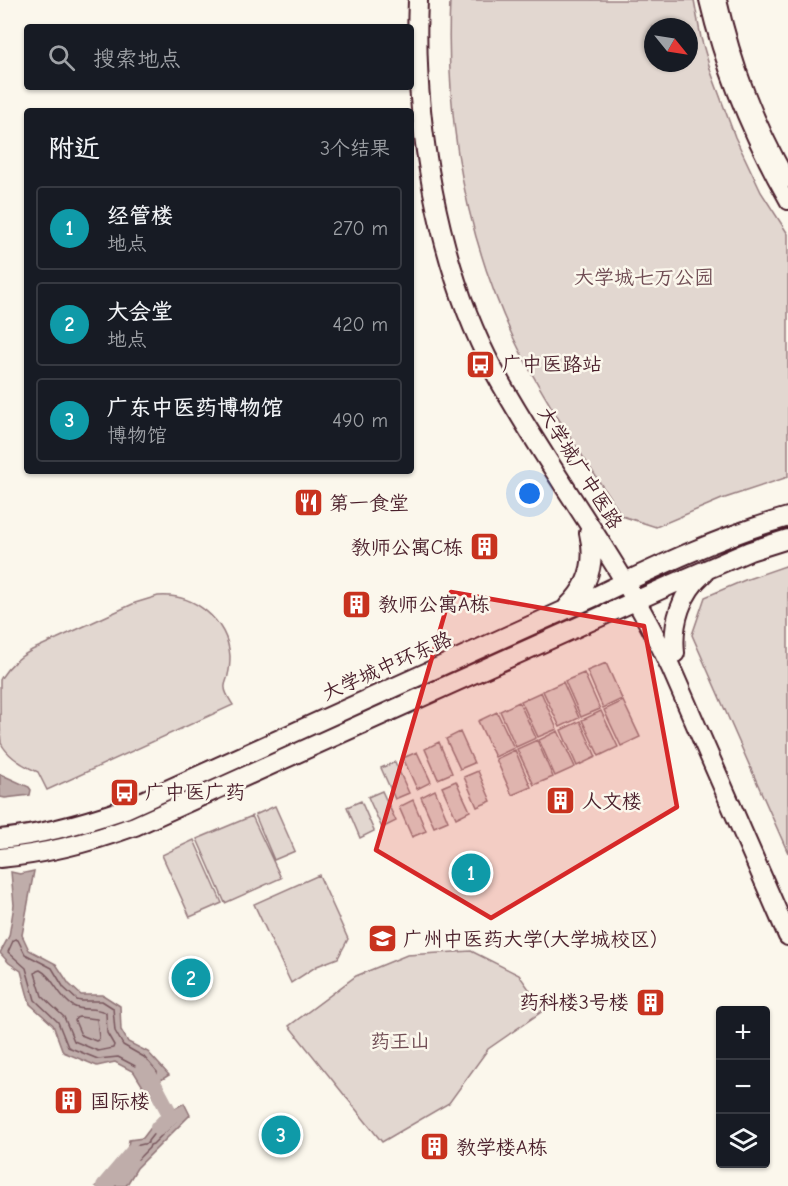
<!DOCTYPE html>
<html lang="zh">
<head>
<meta charset="utf-8">
<style>
	:root { --surface:#171b24; --page:#242831; --text:#f1f3f6; --muted:#9ea1a6; --line:#363941; --accent:#c8321e }
	body { margin:0; font-family:"Comic Neue","LXGW WenKai TC",sans-serif; background:var(--page); color:var(--text) }
	.controls { position:absolute; right:18px; bottom:18px; display:grid; overflow:hidden; border-radius:6px; box-shadow:0 2px 4px #0004 }
	.controls button { width:54px; height:54px; display:grid; place-items:center; padding:0; border:0; border-bottom:2px solid var(--line); background:var(--surface); color:var(--text); font:30px sans-serif }
	.compass { position:absolute; left:644px; top:18px; width:54px; height:54px; border-radius:50%; background:var(--surface); box-shadow:0 2px 4px #0004; rotate:120deg }
	.you { position:absolute; left:530px; top:494px; width:21px; height:21px; margin:-15px; border:4px solid #fff; border-radius:50%; background:#1a73e8; box-shadow:0 0 0 9px #1a73e833 }
	.badge { display:grid; place-items:center; width:39px; height:39px; border-radius:50%; background:var(--accent); color:#fff; font-size:20px; font-weight:700 }
	.pin { position:absolute; translate:-50% -50%; border:3px solid #fff; box-shadow:0 2px 6px #0006 }
	.list { margin:0; padding:0; list-style:none }
	h2 { display:flex; justify-content:space-between; align-items:center; height:78px; margin:0; padding:0 24px; font-size:26px }
	h2 small { font-size:20px; font-weight:400; color:var(--muted) }
	.list li { display:grid; grid-template-columns:39px 1fr auto; gap:18px; align-items:center; box-sizing:border-box; height:84px; margin:0 12px 12px; padding:0 12px; border:2px solid var(--line); border-radius:6px }
	.list b { display:block; font-size:22px; white-space:nowrap }
	.list p { margin:0; font-size:20px; white-space:nowrap; color:var(--muted) }
	.list em { font-size:20px; font-style:normal; color:var(--muted) }
	.icon { flex:none; width:33px; height:33px; fill:none; stroke:currentColor; stroke-width:2; stroke-linecap:round; stroke-linejoin:round }
	.map { position:relative; flex:none; width:788px; height:1186px; overflow:hidden }
	.search { position:absolute; background:var(--surface); box-shadow:0 2px 4px #0004; left:24px; top:24px; width:390px; height:66px; display:flex; align-items:center; gap:15px; box-sizing:border-box; padding:0 21px; border-radius:6px; color:var(--muted); font-size:22px }
	.panel { position:absolute; background:var(--surface); box-shadow:0 2px 4px #0004; left:24px; top:108px; width:390px; height:366px; border-radius:6px }
	.map>svg:first-child { display:block }
</style>
</head>
<body>
<div class="map">
<svg width="788" height="1186" viewBox="0 0 788 1186">
	<rect width="100%" height="100%" fill="#fbf7ec"/>
	<filter id="ink" filterUnits="userSpaceOnUse"><feTurbulence type="fractalNoise" baseFrequency=".0167" numOctaves="2"/><feDisplacementMap in="SourceGraphic" scale="12" xChannelSelector="R" yChannelSelector="G"/><feConvolveMatrix kernelMatrix="1 2 1 2 8 2 1 2 1" color-interpolation-filters="sRGB"/></filter>
	<g filter="url(#ink)">
		<!-- green -->
		<path fill="#e2d7d0" stroke="#967b7e" stroke-width="1.5" fill-rule="evenodd" d="M 450,0 L 694,0 L 701,38 L 711,72 L 735,137 L 761,192 L 788,234 L 788,477 L 722,499 L 656,527 L 622,516 C 584,458 543,400 513,337 C 464,231 445,116 450,0 ZM 653,27 L 689,27 L 689,63 L 653,63 Z
			M 788,565 L 788,853 L 692,635 L 705,597 L 745,580 Z
			M 158,596 C 194,593 227,620 230,656 C 230,662 230,668 228,675 C 228,678 224,684 225,688 C 225,693 230,700 233,705 L 47,790 L 38,772 C 24,766 8,757 1,743 C 0,735 0,691 0,680 L 1,678 C 9,665 19,657 32,650 L 135,603 Z
			M 606,663 L 622,699 L 603,708 L 587,671 Z
			M 584,673 L 600,709 L 581,717 L 565,681 Z
			M 563,682 L 579,718 L 560,727 L 543,691 Z
			M 541,692 L 557,729 L 538,737 L 521,701 Z
			M 623,701 L 640,737 L 621,746 L 604,710 Z
			M 519,702 L 536,738 L 516,747 L 500,711 Z
			M 601,711 L 618,747 L 599,756 L 582,720 Z
			M 497,712 L 514,748 L 495,757 L 478,721 Z
			M 580,721 L 596,757 L 577,766 L 561,730 Z
			M 558,731 L 575,767 L 555,776 L 539,740 Z
			M 460,732 L 474,763 L 460,769 L 446,739 Z
			M 537,740 L 553,777 L 534,785 L 517,749 Z
			M 439,742 L 452,773 L 438,779 L 425,749 Z
			M 515,750 L 531,787 L 512,795 L 496,759 Z
			M 417,752 L 431,782 L 417,789 L 403,758 Z
			M 395,762 L 409,793 L 395,799 L 381,768 Z
			M 478,771 L 491,801 L 477,807 L 464,777 Z
			M 456,781 L 470,811 L 456,818 L 442,787 Z
			M 435,790 L 448,821 L 434,827 L 421,797 Z
			M 382,791 L 396,821 L 382,828 L 368,797 Z
			M 413,800 L 426,831 L 412,837 L 399,807 Z
			M 361,801 L 374,831 L 360,838 L 347,807 Z
			M 275,806 L 295,851 L 274,860 L 255,815 Z
			M 252,816 L 281,878 L 225,903 L 197,839 Z
			M 194,840 L 222,903 L 190,917 L 162,855 Z
			M 319,875 L 348,939 L 338,958 L 317,966 L 291,983 L 254,904 Z
			M 471,951 L 519,975 L 544,1010 L 488,1049 L 449,1103 L 382,1142 L 289,1026 L 356,976 L 407,955 Z"/>
		<!-- water -->
		<path fill="#bfadaa" stroke="#907477" stroke-width="1.5" d="M 0,774 L 29,787 L 31,790 L 30,795 L 5,798 L 0,797 Z
			M 34,871 L 22,935 L 29,950 L 56,964 L 69,984 L 81,995 L 103,995 L 120,1006 L 121,1030 L 128,1042 L 148,1052 L 169,1075 L 145,1090 L 134,1072 L 115,1062 L 97,1066 L 63,1052 L 53,1025 L 30,1004 L 21,971 L 9,963 L 0,953 L 9,936 L 14,905 L 11,872 L 20,874 Z
			M 184,1103 L 190,1115 L 137,1168 L 126,1186 L 96,1186 C 119,1172 125,1167 129,1140 L 143,1138 L 159,1117 Z"/>
		<g fill="none" stroke-linecap="round" stroke-linejoin="round">
			<!-- shore -->
			<path stroke="#79585e" stroke-width="1.5" d="M 15,939 L 18,940 L 25,954 L 52,968 L 64,988 L 77,1000 L 81,1001 L 102,1001 L 113,1008 L 115,1031 L 123,1045 L 144,1057 L 157,1072 L 157,1076 L 147,1081 L 137,1067 L 118,1057 L 98,1059 L 68,1047 L 58,1022 L 35,1000 L 26,968 L 8,952 L 13,941 Z
				M 40,970 C 54,977 58,997 73,1006 C 83,1012 95,1006 106,1013 L 107,1033 L 114,1045 L 113,1048 L 98,1051 L 74,1041 L 64,1017 L 42,996 L 35,973 L 37,971 Z
				M 79,1017 L 97,1019 L 99,1038 L 98,1040 L 96,1041 L 81,1035 L 75,1021 L 76,1018 Z
				M 173,1117 L 176,1118 L 176,1121 L 153,1144 L 150,1145 L 149,1148 L 138,1159 L 134,1159 L 133,1157 L 135,1146 L 148,1143 L 148,1141 L 163,1122 Z"/>
			<!-- river -->
			<path stroke="#bfadaa" stroke-width="16" d="M 143,1068 L 149,1075 L 171,1116 L 158,1128
				M 104,1186 L 133,1152"/>
			<defs>
				<path id="minor" d="M 707,0 C 724,73 751,137 788,202
					M 719,0 C 734,66 755,121 788,180"/>
				<path id="major" d="M 418,0 C 413,120 437,265 494,371 C 549,472 623,564 671,668 L 788,936
					M 568,606 C 589,586 596,561 589,533
					M 675,653 C 672,623 681,593 704,573
					M 0,839 C 43,835 84,823 125,809 L 596,596 C 658,566 721,536 788,517
					M 0,858 C 47,854 91,842 135,826 L 673,584 L 750,551 L 788,539"/>
			</defs>
			<!-- minor casing -->
			<use href="#minor" stroke="#4a1f2b" stroke-width="18"/>
			<!-- major casing -->
			<use href="#major" stroke="#4a1f2b" stroke-width="22"/>
			<!-- minor -->
			<use href="#minor" stroke="#fbf7ec" stroke-width="14"/>
			<!-- major -->
			<use href="#major" stroke="#fbf7ec" stroke-width="18"/>
		</g>
	</g>
	<!-- marked area -->
	<path fill="#d62828" fill-opacity="0.2" stroke="#d62828" stroke-width="4.5" stroke-linejoin="round" d="M 451,592 L 644,626 L 677,807 L 491,918 L 376,850 Z"/>
	<!-- icons -->
	<defs>
		<symbol id="bus-square" viewBox="-11 -11 22 22"><rect x="-9" y="-9" width="18" height="18" rx="4" fill="#c8321e" stroke="#fbf7ec"/><path d="M-5-6H5V4H4V6H2V4H-2V6H-4V4H-5ZM-3.5-4V0h7V-4ZM-3.5 1.2v1.5H-2V1.2ZM2 1.2v1.5H3.5V1.2Z" fill="#fff"/></symbol>
		<symbol id="restaurant-square" viewBox="-11 -11 22 22"><rect x="-9" y="-9" width="18" height="18" rx="4" fill="#c8321e" stroke="#fbf7ec"/><path d="M-5-6h1v4h1v-4h1v4h1v-4h1v5L-1.5 .5V6h-2V.5L-5-1ZM5-6V6H3V1.5H1.5Q1.5-4 5-6Z" fill="#fff"/></symbol>
		<symbol id="building-square" viewBox="-11 -11 22 22"><rect x="-9" y="-9" width="18" height="18" rx="4" fill="#c8321e" stroke="#fbf7ec"/><path d="M-4-6H4V6H1V3H-1V6H-4ZM-2.5-4.3h1.7v1.8h-1.7ZM.8-4.3h1.7v1.8H.8ZM-2.5-1h1.7V.8h-1.7ZM.8-1h1.7V.8H.8Z" fill="#fff"/></symbol>
		<symbol id="university-square" viewBox="-11 -11 22 22"><rect x="-9" y="-9" width="18" height="18" rx="4" fill="#c8321e" stroke="#fbf7ec"/><path d="M0-5L7-2L0 1L-7-2ZM-4 1L0 2.5L4 1V4Q0 6-4 4Z" fill="#fff"/></symbol>
	</defs>
	<g fill-rule="evenodd">
		<use href="#bus-square" x="464" y="348" width="33" height="33"/>
		<use href="#restaurant-square" x="292" y="486" width="33" height="33"/>
		<use href="#building-square" x="468" y="530" width="33" height="33"/>
		<use href="#building-square" x="340" y="588" width="33" height="33"/>
		<use href="#bus-square" x="108" y="776" width="33" height="33"/>
		<use href="#building-square" x="544" y="784" width="33" height="33"/>
		<use href="#university-square" x="366" y="922" width="33" height="33"/>
		<use href="#building-square" x="634" y="986" width="33" height="33"/>
		<use href="#building-square" x="52" y="1084" width="33" height="33"/>
		<use href="#building-square" x="418" y="1130" width="33" height="33"/>
	</g>
	<g text-anchor="middle" dominant-baseline="central" stroke-width="5" stroke-linejoin="round" paint-order="stroke">
		<!-- park labels -->
		<g font-size="20" fill="#704d54" stroke="#fbf7ec">
			<text x="644" y="277">大学城七万公园</text>
			<text x="400" y="1041">药王山</text>
		</g>
		<!-- poi labels -->
		<g font-size="20" fill="#4a1f2b" stroke="#fbf7ec" text-anchor="start">
			<text x="502" y="364">广中医路站</text>
			<text x="329" y="503">第一食堂</text>
			<text x="463" y="547" text-anchor="end">教师公寓C栋</text>
			<text x="378" y="604">教师公寓A栋</text>
			<text x="145" y="792">广中医广药</text>
			<text x="582" y="801">人文楼</text>
			<text x="403" y="939">广州中医药大学(大学城校区)</text>
			<text x="629" y="1002" text-anchor="end">药科楼3号楼</text>
			<text x="90" y="1101">国际楼</text>
			<text x="456" y="1147">教学楼A栋</text>
		</g>
		<!-- street labels -->
		<g font-size="20" fill="#4a1f2b" stroke="#fbf7ec">
			<text transform="translate(580 468) rotate(58)">大学城广中医路</text>
			<text transform="translate(387 666) rotate(-24)">大学城中环东路</text>
		</g>
	</g>
</svg>
<div class="controls">
<button>+</button>
<button>−</button>
<button><svg class="icon" aria-label="layers" viewBox="0 0 24 24"><path d="M12 4l9 5-9 5-9-5zM3 14l9 5 9-5"/></svg></button>
</div>
<svg class="compass" viewBox="-18 -18 36 36"><path d="M0-13l5 13h-10z" fill="#e53935"/><path d="M0 13l5-13h-10z" fill="#9ea1a6"/></svg>
<div class="you"></div>
<div class="pin badge" style="left:471px;top:873px;background:#0f9aa8">1</div>
<div class="pin badge" style="left:191px;top:978px;background:#0f9aa8">2</div>
<div class="pin badge" style="left:281px;top:1135px;background:#0f9aa8">3</div>
<div class="search"><svg class="icon" aria-label="search" viewBox="0 0 24 24"><circle cx="10" cy="10" r="6"/><path d="M15 15l6 6"/></svg>搜索地点</div>
<section class="panel">
<h2>附近<small>3个结果</small></h2>
<ul class="list">
<li><span class="badge" style="background:#0f9aa8">1</span><div><b>经管楼</b><p>地点</p></div><em>270 m</em></li>
<li><span class="badge" style="background:#0f9aa8">2</span><div><b>大会堂</b><p>地点</p></div><em>420 m</em></li>
<li><span class="badge" style="background:#0f9aa8">3</span><div><b>广东中医药博物馆</b><p>博物馆</p></div><em>490 m</em></li>
</ul>
</section>
</div>
</body>
</html>
